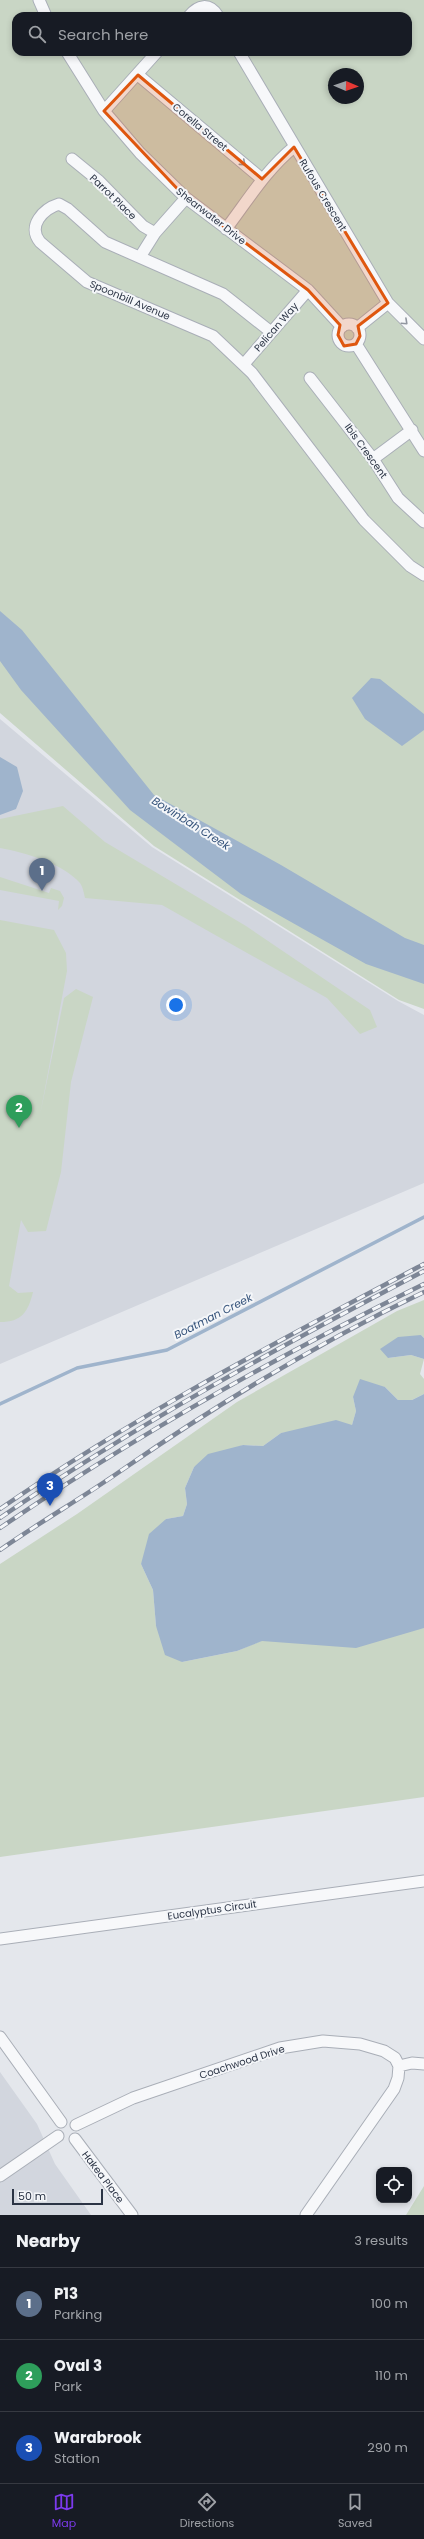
<!DOCTYPE html>
<html lang="en">
<head>
<meta charset="utf-8">
<style>
	:root { --surface:#171b24; --page:#242831; --text:#f1f3f6; --muted:#9ea1a6; --line:#363941; --accent:#7c3aed }
	body { margin:0; font-family:Poppins,sans-serif; background:var(--page); color:var(--text) }
	.controls { position:absolute; right:12px; bottom:12px; display:grid; overflow:hidden; border-radius:8px; box-shadow:0 2px 6px #0003 }
	.controls button { width:36px; height:36px; display:grid; place-items:center; padding:0; border:0; border-bottom:1px solid var(--line); background:var(--surface); color:var(--text); font:20px sans-serif }
	.compass { position:absolute; left:328px; top:68px; width:36px; height:36px; border-radius:50%; background:var(--surface); box-shadow:0 2px 6px #0003; rotate:92deg }
	.scale { position:absolute; left:12px; bottom:10px; width:91px; box-sizing:border-box; padding-left:4px; border:2px solid #2b3445; border-top:0; font-size:11px; line-height:14px; white-space:nowrap; color:#2b3445; -webkit-text-stroke:3px #f4f6f9; paint-order:stroke }
	.you { position:absolute; left:176px; top:1005px; width:14px; height:14px; margin:-10px; border:3px solid #fff; border-radius:50%; background:#1a73e8; box-shadow:0 0 0 6px #1a73e833 }
	.badge { display:grid; place-items:center; width:26px; height:26px; border-radius:50%; background:var(--accent); color:#fff; font-size:13px; font-weight:700 }
	.pin { position:absolute; translate:-50% -33px; filter:drop-shadow(0 1px 2px #0008) }
	.pin::after { content:''; position:absolute; top:21px; width:14px; height:12px; background:inherit; clip-path:polygon(0 0,100% 0,50% 100%) }
	.list { margin:0; padding:0; list-style:none }
	h2 { display:flex; justify-content:space-between; align-items:center; height:52px; margin:0; padding:0 16px; font-size:17px }
	h2 small { font-size:13px; font-weight:400; color:var(--muted) }
	.list li { display:grid; grid-template-columns:26px 1fr auto; gap:12px; align-items:center; box-sizing:border-box; height:72px; padding:0 16px; border-top:1px solid var(--line) }
	.list b { display:block; font-size:15px; white-space:nowrap }
	.list p { margin:0; font-size:13px; white-space:nowrap; color:var(--muted) }
	.list em { font-size:13px; font-style:normal; color:var(--muted) }
	.icon { flex:none; width:22px; height:22px; fill:none; stroke:currentColor; stroke-width:2; stroke-linecap:round; stroke-linejoin:round }
	.map { position:relative; flex:none; width:424px; height:2215px; overflow:hidden }
	.search { position:absolute; background:var(--surface); box-shadow:0 2px 6px #0003; left:12px; right:12px; top:12px; height:44px; display:flex; align-items:center; gap:10px; box-sizing:border-box; padding:0 14px; border-radius:12px; color:var(--muted); font-size:15px }
	.sheet { height:268px; background:var(--surface) }
	nav { display:flex; justify-content:space-around; align-items:center; box-sizing:border-box; height:56px; border-top:1px solid var(--line); background:var(--surface); font-size:11px; color:var(--muted) }
	nav a { display:grid; justify-items:center; gap:2px }
	nav .on { color:var(--accent) }
	.map>svg:first-child { display:block }
</style>
</head>
<body>
<div class="map">
<svg width="424" height="2215" viewBox="0 0 424 2215">
	<rect width="100%" height="100%" fill="#e4e7ec"/>
	<!-- built -->
	<path fill="#d2d6de" d="M 0,719 L 152,847 L 398,1001 L 424,1015 L 424,1183 L 0,1364 Z
		M 0,2072 L 37,2124 L 55,2164 L 91,2215 L 0,2215 Z"/>
	<!-- green -->
	<path fill="#c9d6c5" fill-rule="evenodd" d="M 0,0 L 424,0 L 424,1009 L 399,1000 L 154,846 L 0,713 ZM 16,16 L 408,16 L 408,52 L 16,52 ZM 334,74 L 358,74 L 358,98 L 334,98 Z
		M 63,806 L 105,842 L 246,926 L 370,1010 L 377,1027 L 360,1034 L 327,998 L 162,905 L 85,898 C 84,894 83,887 80,883 C 62,863 26,853 0,848 L 0,819 Z
		M 0,877 L 49,893 L 51,888 L 60,891 L 64,898 L 62,906 L 58,910 L 59,901 L 0,890 Z
		M 0,920 L 54,930 L 66,953 L 67,971 L 40,1115 L 64,998 L 76,989 L 93,997 L 71,1082 L 61,1172 L 46,1231 L 28,1232 L 21,1220 L 9,1286 L 18,1293 L 33,1292 C 28,1312 22,1322 0,1322 Z
		M 424,1300 L 424,1338 L 421,1335 L 388,1358 L 411,1355 L 424,1359 L 420,1374 L 424,1379 L 424,1394 L 412,1400 L 398,1400 L 385,1387 L 353,1397 L 356,1411 L 352,1425 L 281,1433 L 263,1446 L 243,1445 L 194,1467 L 185,1488 L 187,1504 L 183,1516 L 166,1519 L 141,1564 L 153,1590 L 156,1626 L 182,1662 L 237,1651 L 261,1641 L 424,1628 L 424,1797 L 0,1857 L 0,1564 L 77,1514 L 237,1402 L 397,1311 Z
		M 424,2186 L 424,2215 L 406,2215 Z"/>
	<!-- water -->
	<path fill="#9fb4cc" d="M 0,611 L 22,630 L 154,795 L 281,865 L 405,938 L 424,945 L 424,984 L 366,964 L 241,894 L 130,810 L 21,690 L 0,661 Z
		M 371,678 L 380,679 L 424,714 L 424,730 L 402,746 L 365,719 L 352,698 Z
		M 0,757 L 17,767 L 23,791 L 16,809 L 0,815 Z
		M 421,1335 L 424,1338 L 424,1359 L 411,1355 L 388,1358 L 380,1349 L 398,1337 Z
		M 360,1379 L 385,1387 L 398,1400 L 412,1400 L 424,1394 L 424,1628 L 356,1648 L 262,1641 L 237,1651 L 182,1662 L 165,1655 L 156,1626 L 153,1590 L 141,1564 L 149,1534 L 166,1519 L 183,1516 L 187,1504 L 185,1488 L 194,1467 L 208,1454 L 243,1445 L 263,1446 L 281,1433 L 336,1420 L 352,1425 L 356,1411 L 353,1397 Z"/>
	<g fill="none" stroke-linecap="round" stroke-linejoin="round">
		<!-- stream -->
		<path stroke="#9fb4cc" stroke-width="3.5" d="M 0,1404 L 77,1368 L 167,1350 L 424,1217"/>
		<defs>
			<path id="street" d="M 39,0 L 46,16
				M 189,16 C 198,5 209,2 218,16
				M 67,52 L 104,111 L 140,153 L 186,198 L 308,290 L 342,327
				M 239,52 L 388,303 L 424,339
				M 138,75 L 262,179
				M 104,111 L 157,52
				M 72,159 L 99,181 L 143,226 L 155,233
				M 226,229 C 248,200 266,170 294,147
				M 140,257 L 155,233 L 186,198
				M338 335a11 11 0 1 1 22 0a11 11 0 1 1-22 0Z
				M 357,328 L 388,303
				M 271,332 L 223,294 L 105,242 L 68,209 L 59,204 C 43,209 27,226 40,242 L 87,282 L 213,336 L 252,373 L 364,520 L 410,566 L 424,575
				M 356,344 L 424,451
				M 244,364 L 308,290
				M 310,378 L 373,459 L 398,498 L 424,522
				M 373,459 L 412,430
				M 0,1939 L 424,1881
				M 0,2037 L 61,2122
				M 399,2066 L 412,2063 L 424,2064
				M 76,2125 L 133,2098 L 280,2048 L 323,2041 L 360,2044 L 384,2051 L 395,2058 L 399,2066 L 398,2078 L 394,2089 L 306,2215
				M 75,2139 L 132,2215
				M 0,2176 L 58,2136"/>
		</defs>
		<!-- street casing -->
		<use href="#street" stroke="#a9aeb7" stroke-width="13"/>
		<!-- street -->
		<use href="#street" stroke="#f7f8fa" stroke-width="11"/>
		<defs>
			<path id="rail" d="M 0,1509 C 135,1416 280,1340 424,1264
				M 0,1518 C 135,1425 279,1347 424,1271
				M 0,1528 C 135,1436 277,1356 424,1284
				M 0,1550 C 40,1522 82,1498 122,1470 C 219,1403 318,1343 424,1292"/>
		</defs>
		<!-- rail casing -->
		<use href="#rail" stroke="#7d8696" stroke-width="4.5"/>
		<!-- rail -->
		<use href="#rail" stroke="#f4f6f9" stroke-width="3" stroke-dasharray="9" stroke-linecap="butt"/>
	</g>
	<!-- one-way arrows -->
	<defs><path id="oneway-chevron" d="M-2-3.5L2.5 0L-2 3.5" fill="none" stroke-width="1.6" stroke-linecap="round" stroke-linejoin="round"/></defs>
	<g stroke="#9196a0">
		<use href="#oneway-chevron" transform="translate(243 163) rotate(40)"/>
		<use href="#oneway-chevron" transform="translate(405 322) rotate(43)"/>
	</g>
	<!-- marked area -->
	<path fill="#df570f" fill-opacity="0.2" stroke="#df570f" stroke-width="3" stroke-linejoin="round" d="M 138,75 L 262,179 L 294,147 L 388,303 L 358,326 L 360,336 L 356,344 L 344,346 L 338,335 L 340,325 L 308,290 L 186,198 L 104,111 Z"/>
	<g text-anchor="middle" dominant-baseline="central" stroke-width="4" stroke-linejoin="round" paint-order="stroke">
		<!-- street labels -->
		<g font-size="10" fill="#2b3445" stroke="#f4f6f9">
			<text transform="translate(200 127) rotate(40)">Corella Street</text>
			<text transform="translate(323 195) rotate(59)">Rufous Crescent</text>
			<text transform="translate(113 197) rotate(44)">Parrot Place</text>
			<text transform="translate(211 216) rotate(38)">Shearwater Drive</text>
			<text transform="translate(130 300) rotate(23)">Spoonbill Avenue</text>
			<text transform="translate(276 327) rotate(-49)">Pelican Way</text>
			<text transform="translate(366 451) rotate(54)">Ibis Crescent</text>
			<text transform="translate(212 1910) rotate(-8)">Eucalyptus Circuit</text>
			<text transform="translate(242 2062) rotate(-18)">Coachwood Drive</text>
			<text transform="translate(103 2177) rotate(53)">Hakea Place</text>
		</g>
		<!-- water labels -->
		<g font-size="11" font-style="italic" fill="#34527a" stroke="#f4f6f9">
			<text transform="translate(191 823) rotate(32)">Bowinbah Creek</text>
			<text transform="translate(213 1316) rotate(-27)">Boatman Creek</text>
		</g>
	</g>
</svg>
<div class="controls">
<button><svg class="icon" aria-label="locate" viewBox="0 0 24 24"><circle cx="12" cy="12" r="6"/><path d="M12 2v4M12 18v4M2 12h4M18 12h4"/></svg></button>
</div>
<svg class="compass" viewBox="-18 -18 36 36"><path d="M0-13l5 13h-10z" fill="#e53935"/><path d="M0 13l5-13h-10z" fill="#9ea1a6"/></svg>
<div class="scale">50 m</div>
<div class="you"></div>
<div class="pin badge" style="left:42px;top:891px;background:#5c6f8a">1</div>
<div class="pin badge" style="left:19px;top:1128px;background:#2e9e5b">2</div>
<div class="pin badge" style="left:50px;top:1506px;background:#1a4fb4">3</div>
<div class="search"><svg class="icon" aria-label="search" viewBox="0 0 24 24"><circle cx="10" cy="10" r="6"/><path d="M15 15l6 6"/></svg>Search here</div>
</div>
<section class="sheet">
<h2>Nearby<small>3 results</small></h2>
<ul class="list">
<li><span class="badge" style="background:#5c6f8a">1</span><div><b>P13</b><p>Parking</p></div><em>100 m</em></li>
<li><span class="badge" style="background:#2e9e5b">2</span><div><b>Oval 3</b><p>Park</p></div><em>110 m</em></li>
<li><span class="badge" style="background:#1a4fb4">3</span><div><b>Warabrook</b><p>Station</p></div><em>290 m</em></li>
</ul>
</section>
<nav>
<a class="on"><svg class="icon" aria-label="map" viewBox="0 0 24 24"><path d="M3 6l6-2 6 2 6-2v14l-6 2-6-2-6 2zM9 4v14M15 6v14"/></svg>Map</a>
<a><svg class="icon" aria-label="directions" viewBox="0 0 24 24"><path d="M12 3l9 9-9 9-9-9zM9 14v-3h6M13 9l2 2-2 2"/></svg>Directions</a>
<a><svg class="icon" aria-label="saved" viewBox="0 0 24 24"><path d="M7 4h10v16l-5-4-5 4z"/></svg>Saved</a>
</nav>
</body>
</html>
